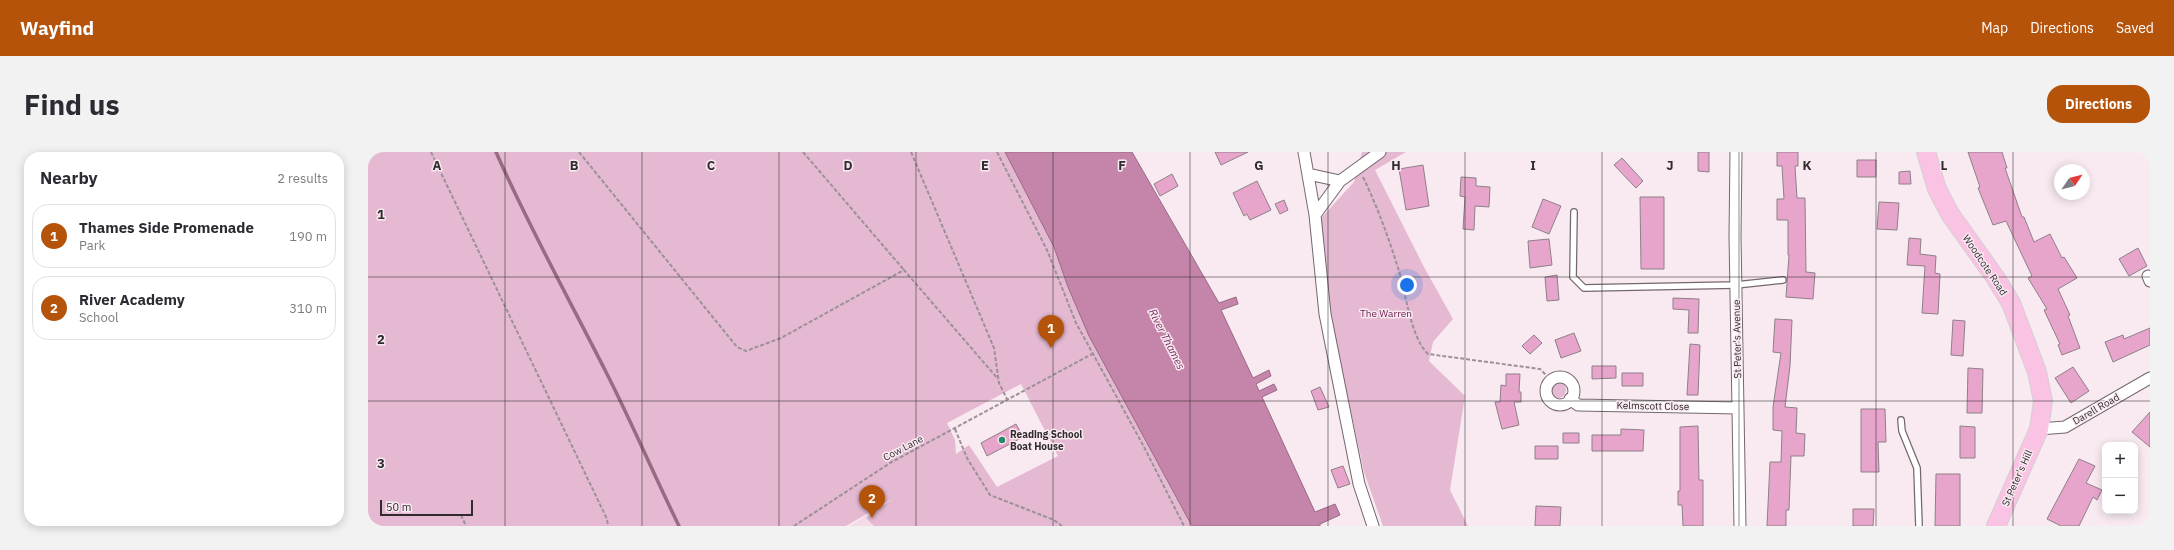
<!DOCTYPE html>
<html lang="en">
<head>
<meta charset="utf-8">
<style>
	:root { --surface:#fff; --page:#f2f2f3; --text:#2b2b33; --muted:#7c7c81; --line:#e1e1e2; --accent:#b45309 }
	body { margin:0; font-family:"IBM Plex Sans",sans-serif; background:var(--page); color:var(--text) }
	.controls { position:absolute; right:12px; bottom:12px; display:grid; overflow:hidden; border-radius:8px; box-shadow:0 2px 10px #0003 }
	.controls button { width:36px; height:36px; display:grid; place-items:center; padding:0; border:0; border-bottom:1px solid var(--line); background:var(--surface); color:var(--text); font:20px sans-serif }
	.compass { position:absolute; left:1686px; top:12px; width:36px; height:36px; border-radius:50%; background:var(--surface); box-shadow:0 2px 10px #0003; rotate:55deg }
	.scale { position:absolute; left:12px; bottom:10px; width:93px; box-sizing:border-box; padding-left:4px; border:2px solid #302b2d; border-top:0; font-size:11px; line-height:14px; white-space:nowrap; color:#302b2d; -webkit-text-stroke:3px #f9eaf2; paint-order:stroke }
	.you { position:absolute; left:1039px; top:133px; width:14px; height:14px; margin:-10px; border:3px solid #fff; border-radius:50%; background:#1a73e8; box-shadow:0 0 0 6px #1a73e833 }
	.badge { display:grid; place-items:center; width:26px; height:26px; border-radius:50%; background:var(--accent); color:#fff; font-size:13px; font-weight:700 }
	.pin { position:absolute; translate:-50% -33px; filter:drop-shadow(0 1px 2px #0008) }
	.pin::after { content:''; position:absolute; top:21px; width:14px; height:12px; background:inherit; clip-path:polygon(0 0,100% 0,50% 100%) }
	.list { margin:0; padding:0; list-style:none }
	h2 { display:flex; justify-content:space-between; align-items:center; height:52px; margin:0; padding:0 16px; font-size:17px }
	h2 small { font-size:13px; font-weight:400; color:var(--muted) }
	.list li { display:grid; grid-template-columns:26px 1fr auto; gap:12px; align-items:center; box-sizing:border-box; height:64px; margin:0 8px 8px; padding:0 8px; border:1px solid var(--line); border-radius:16px }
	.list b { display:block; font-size:15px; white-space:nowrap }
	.list p { margin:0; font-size:13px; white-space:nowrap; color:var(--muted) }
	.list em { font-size:13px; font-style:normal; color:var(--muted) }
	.map { position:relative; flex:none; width:1782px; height:374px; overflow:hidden; border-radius:16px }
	header { display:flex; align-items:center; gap:24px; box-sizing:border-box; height:56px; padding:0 20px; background:var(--accent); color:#fff }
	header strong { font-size:19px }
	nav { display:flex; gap:22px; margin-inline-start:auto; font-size:14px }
	.intro { display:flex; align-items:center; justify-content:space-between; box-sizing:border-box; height:96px; padding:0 24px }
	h1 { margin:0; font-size:28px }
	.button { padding:10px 18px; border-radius:16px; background:var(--accent); color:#fff; font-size:14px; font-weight:700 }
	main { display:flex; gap:24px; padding:0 24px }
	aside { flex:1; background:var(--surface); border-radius:16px; box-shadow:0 2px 10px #0003 }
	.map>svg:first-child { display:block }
</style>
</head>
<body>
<header>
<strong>Wayfind</strong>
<nav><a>Map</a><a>Directions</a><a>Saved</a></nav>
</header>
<div class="intro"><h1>Find us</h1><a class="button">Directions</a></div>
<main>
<aside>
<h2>Nearby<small>2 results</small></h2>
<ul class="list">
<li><span class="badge">1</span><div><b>Thames Side Promenade</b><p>Park</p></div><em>190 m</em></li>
<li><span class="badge">2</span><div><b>River Academy</b><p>School</p></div><em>310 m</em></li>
</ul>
</aside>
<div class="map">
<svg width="1782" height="374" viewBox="0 0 1782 374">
	<rect width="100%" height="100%" fill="#f9eaf2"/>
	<!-- built -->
	<path fill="#f3dce8" d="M 506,358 L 522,374 L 482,374 Z"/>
	<!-- green -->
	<path fill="#e5b9d1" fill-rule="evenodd" d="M 0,0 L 637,0 L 686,95 L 700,135 L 721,184 L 824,374 L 506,374 L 498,366 L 524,347 L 478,374 L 0,374 ZM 653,232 L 690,304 L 629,335 L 601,293 L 588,302 L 587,288 L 579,271 Z
		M 994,0 L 1038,0 L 1007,18 L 1056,115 L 1085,167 L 1065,190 L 1061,209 L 1097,244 L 1082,338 L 1100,374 L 1015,374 L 996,320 L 963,167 L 953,66 L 986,30 Z
		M1182 238a8 8 0 1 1 16 0a8 8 0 1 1-16 0Z"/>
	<!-- water -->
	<path fill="#c585aa" stroke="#986a84" d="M 637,0 L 764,0 L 851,151 L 868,145 L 870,152 L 853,158 L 885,226 L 901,218 L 903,224 L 888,232 L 891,239 L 906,232 L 909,238 L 894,245 L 947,360 L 967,352 L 972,363 L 952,372 L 952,374 L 824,374 L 721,184 L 700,135 L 686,95 Z"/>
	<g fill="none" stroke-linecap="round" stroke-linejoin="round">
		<!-- stream -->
		<path stroke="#986a84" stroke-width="3.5" d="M 128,0 C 161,75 201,147 238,220 C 264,271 286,323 311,374"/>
	</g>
	<!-- building -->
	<path fill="#e8a5cb" stroke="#8d8087" d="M 847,0 L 880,0 L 853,13 Z
		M 1330,0 L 1341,0 L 1341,20 L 1330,19 Z
		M 1409,0 L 1430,0 L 1430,14 L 1427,14 L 1429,46 L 1437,46 L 1438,120 L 1447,121 L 1445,147 L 1418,145 L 1421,103 L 1420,103 L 1420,68 L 1409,68 L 1409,47 L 1416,47 L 1414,14 L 1409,14 Z
		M 1600,0 L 1634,0 L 1639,16 L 1637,16 L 1654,65 L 1656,65 L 1666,90 L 1682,82 L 1694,106 L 1696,105 L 1709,126 L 1690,137 L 1702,163 L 1700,164 L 1712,196 L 1694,203 L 1690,193 L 1692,192 L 1676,158 L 1679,157 L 1660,126 L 1664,124 L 1638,69 L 1625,73 L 1610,36 L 1612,35 Z
		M 1254,6 L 1275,29 L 1268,36 L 1246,13 Z
		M 1489,8 L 1508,8 L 1508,25 L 1489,25 Z
		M 1055,13 L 1061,54 L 1038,58 L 1031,17 Z
		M 1542,19 L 1543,32 L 1531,32 L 1531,20 Z
		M 804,22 L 810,34 L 792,44 L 786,32 Z
		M 1093,25 L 1108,26 L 1108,34 L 1122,35 L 1121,55 L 1107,54 L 1106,78 L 1095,77 L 1097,45 L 1092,44 Z
		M 889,29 L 903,58 L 882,68 L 879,62 L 876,64 L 865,41 Z
		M 1272,45 L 1296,45 L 1296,117 L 1273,117 Z
		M 1175,47 L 1193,54 L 1181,82 L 1164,75 Z
		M 916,48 L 920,58 L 912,62 L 907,52 Z
		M 1511,50 L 1531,51 L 1529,78 L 1509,77 Z
		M 1541,86 L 1553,87 L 1552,102 L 1568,104 L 1567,121 L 1572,122 L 1570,162 L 1554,161 L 1557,114 L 1539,113 Z
		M 1181,87 L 1184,113 L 1162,116 L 1160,89 Z
		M 1770,96 L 1779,114 L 1761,124 L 1751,107 Z
		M 1189,123 L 1191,148 L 1179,149 L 1177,125 Z
		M 1305,146 L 1331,147 L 1330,181 L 1320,181 L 1321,158 L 1305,157 Z
		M 1407,167 L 1424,168 L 1422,214 L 1417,255 L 1429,256 L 1428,281 L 1437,282 L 1436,304 L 1423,304 L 1421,358 L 1418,358 L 1418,374 L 1399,374 L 1402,310 L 1413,310 L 1414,279 L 1405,278 L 1405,255 L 1413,201 L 1405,200 Z
		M 1585,168 L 1597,169 L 1595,204 L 1583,203 Z
		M 1782,176 L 1782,193 L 1745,210 L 1737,190 L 1755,183 L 1756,187 Z
		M 1206,181 L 1213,199 L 1193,206 L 1187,188 Z
		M 1166,183 L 1174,191 L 1162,202 L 1154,194 Z
		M 1322,192 L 1332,193 L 1330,243 L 1319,243 Z
		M 1224,214 L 1248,214 L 1248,226 L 1224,227 Z
		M 1705,215 L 1721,239 L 1703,251 L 1687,226 Z
		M 1600,216 L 1615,217 L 1614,261 L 1599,261 Z
		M 1254,221 L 1275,221 L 1275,234 L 1254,234 Z
		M 1138,222 L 1152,222 L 1151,240 L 1153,240 L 1153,250 L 1146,250 L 1151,273 L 1134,277 L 1127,250 L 1132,250 L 1133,233 L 1138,234 Z
		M 952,235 L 961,255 L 950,258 L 943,239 Z
		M 1493,257 L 1517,257 L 1518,290 L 1510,290 L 1511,320 L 1493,320 Z
		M 1782,260 L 1782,295 L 1764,280 Z
		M 648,272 L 655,285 L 619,304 L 613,291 Z
		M 1330,274 L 1331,328 L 1335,328 L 1335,374 L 1315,374 L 1314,353 L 1310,353 L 1310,339 L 1312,339 L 1312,275 Z
		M 1592,274 L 1607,275 L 1607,306 L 1592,306 Z
		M 1253,277 L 1276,278 L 1275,299 L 1224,299 L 1224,283 L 1253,283 Z
		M 1195,281 L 1211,281 L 1211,291 L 1195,291 Z
		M 1167,294 L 1190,294 L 1190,307 L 1167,307 Z
		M 1711,307 L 1727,314 L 1718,331 L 1734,338 L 1729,348 L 1725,345 L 1711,374 L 1693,374 L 1679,367 Z
		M 975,314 L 982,332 L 970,336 L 963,318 Z
		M 1568,322 L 1592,322 L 1592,374 L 1567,374 Z
		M 1168,354 L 1193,355 L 1192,374 L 1167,374 Z
		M 1485,357 L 1506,357 L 1505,374 L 1485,374 Z"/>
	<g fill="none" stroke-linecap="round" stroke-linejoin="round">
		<defs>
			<path id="service" d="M 1206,60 L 1205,125 L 1216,136 L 1368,133 L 1415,128
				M 1533,268 L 1534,279 L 1549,316 L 1551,374"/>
			<path id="minor" d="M 936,0 L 947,63 L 957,162 L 991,332 L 1005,374
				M 1368,0 L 1367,84 L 1372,374
				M 940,22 L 972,29
				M 947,63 L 972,29 L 1012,0
				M 1780,124 L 1782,129
				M1178 239a14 14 0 1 1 28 0a14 14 0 1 1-28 0Z
				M 1202,247 L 1210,253 L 1370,256
				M 1671,277 L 1697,275 L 1782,226"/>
			<path id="primary" d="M 1558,0 L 1569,37 L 1582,62 L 1627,125 L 1643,151 L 1669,220 L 1675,249 L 1671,277 L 1628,374"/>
		</defs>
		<!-- service casing -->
		<use href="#service" stroke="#74676e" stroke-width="8"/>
		<!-- minor casing -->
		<use href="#minor" stroke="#74676e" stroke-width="13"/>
		<!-- primary casing -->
		<use href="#primary" stroke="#d1d0d1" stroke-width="20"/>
		<!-- path -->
		<path stroke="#9b9196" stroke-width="2" stroke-dasharray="4 2" stroke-linecap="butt" d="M 63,0 L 239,367 L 240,374
			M 211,0 L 369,195 L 378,199 L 413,186 L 536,118 L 630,227
			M 435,0 L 536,118
			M 543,0 L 626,196 L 631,231 L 639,247
			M 629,0 L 679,98 L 708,171 L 775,293 L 816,374
			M 995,25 C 1010,56 1021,87 1031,119 C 1038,142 1043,186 1060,202 L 1172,217 L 1183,228
			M 587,277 L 599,306 L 622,343 L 686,368 L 694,374
			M 93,363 L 98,374
			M 426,374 L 522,311 L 724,202"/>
		<!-- service -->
		<use href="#service" stroke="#fff" stroke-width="5.5"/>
		<!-- minor -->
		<use href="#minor" stroke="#fff" stroke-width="11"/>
		<!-- primary -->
		<use href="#primary" stroke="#fac2e3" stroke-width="18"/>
	</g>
	<!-- grid -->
	<path fill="none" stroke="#302b2d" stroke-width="1" stroke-opacity="0.55" d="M 137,0 L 137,374M 274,0 L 274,374M 411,0 L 411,374M 548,0 L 548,374M 685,0 L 685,374M 822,0 L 822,374M 960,0 L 960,374M 1097,0 L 1097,374M 1234,0 L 1234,374M 1371,0 L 1371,374M 1508,0 L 1508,374M 1645,0 L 1645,374M 0,125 L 1782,125M 0,249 L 1782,249"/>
	<!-- markers -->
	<circle fill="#258b67" stroke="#f9eaf2" stroke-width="1.5" cx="634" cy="288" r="4"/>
	<g text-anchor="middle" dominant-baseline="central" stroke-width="3" stroke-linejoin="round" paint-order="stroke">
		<!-- street labels -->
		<g font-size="10" fill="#302b2d" stroke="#f9eaf2">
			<text transform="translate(1617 113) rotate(56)">Woodcote Road</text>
			<text transform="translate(1369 187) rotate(-91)">St Peter's Avenue</text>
			<text transform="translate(1285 254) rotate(1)">Kelmscott Close</text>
			<text transform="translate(1728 257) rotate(-30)">Darell Road</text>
			<text transform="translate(535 296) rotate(-28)">Cow Lane</text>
			<text transform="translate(1649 326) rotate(-66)">St Peter's Hill</text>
		</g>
		<!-- park labels -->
		<g font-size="10" fill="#691c4e" stroke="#f9eaf2">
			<text x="1018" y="161">The Warren</text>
		</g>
		<!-- poi labels -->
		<g font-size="10" font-weight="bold" fill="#302b2d" stroke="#f9eaf2" text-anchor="start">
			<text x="642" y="282">Reading School<tspan x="642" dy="12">Boat House</tspan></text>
		</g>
		<!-- water labels -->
		<g font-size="11" font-style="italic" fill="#792c5d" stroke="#f9eaf2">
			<text transform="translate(799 187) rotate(63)">River Thames</text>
		</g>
	</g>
	<g font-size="13" text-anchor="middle" font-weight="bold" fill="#302b2d" stroke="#f9eaf2" stroke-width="3" stroke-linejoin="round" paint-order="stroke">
		<text x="69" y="18">A</text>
		<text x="206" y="18">B</text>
		<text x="343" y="18">C</text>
		<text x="480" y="18">D</text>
		<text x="617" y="18">E</text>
		<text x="754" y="18">F</text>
		<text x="891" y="18">G</text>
		<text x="1028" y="18">H</text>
		<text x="1165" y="18">I</text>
		<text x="1302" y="18">J</text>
		<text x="1439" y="18">K</text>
		<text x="1576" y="18">L</text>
		<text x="13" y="67">1</text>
		<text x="13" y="192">2</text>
		<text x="13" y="316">3</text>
	</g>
</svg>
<div class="controls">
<button>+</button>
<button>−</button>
</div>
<svg class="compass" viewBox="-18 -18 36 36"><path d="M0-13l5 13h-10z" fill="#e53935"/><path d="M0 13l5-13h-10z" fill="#7c7c81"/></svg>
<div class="scale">50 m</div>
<div class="you"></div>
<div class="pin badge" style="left:683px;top:196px">1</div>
<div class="pin badge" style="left:504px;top:366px">2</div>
</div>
</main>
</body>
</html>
